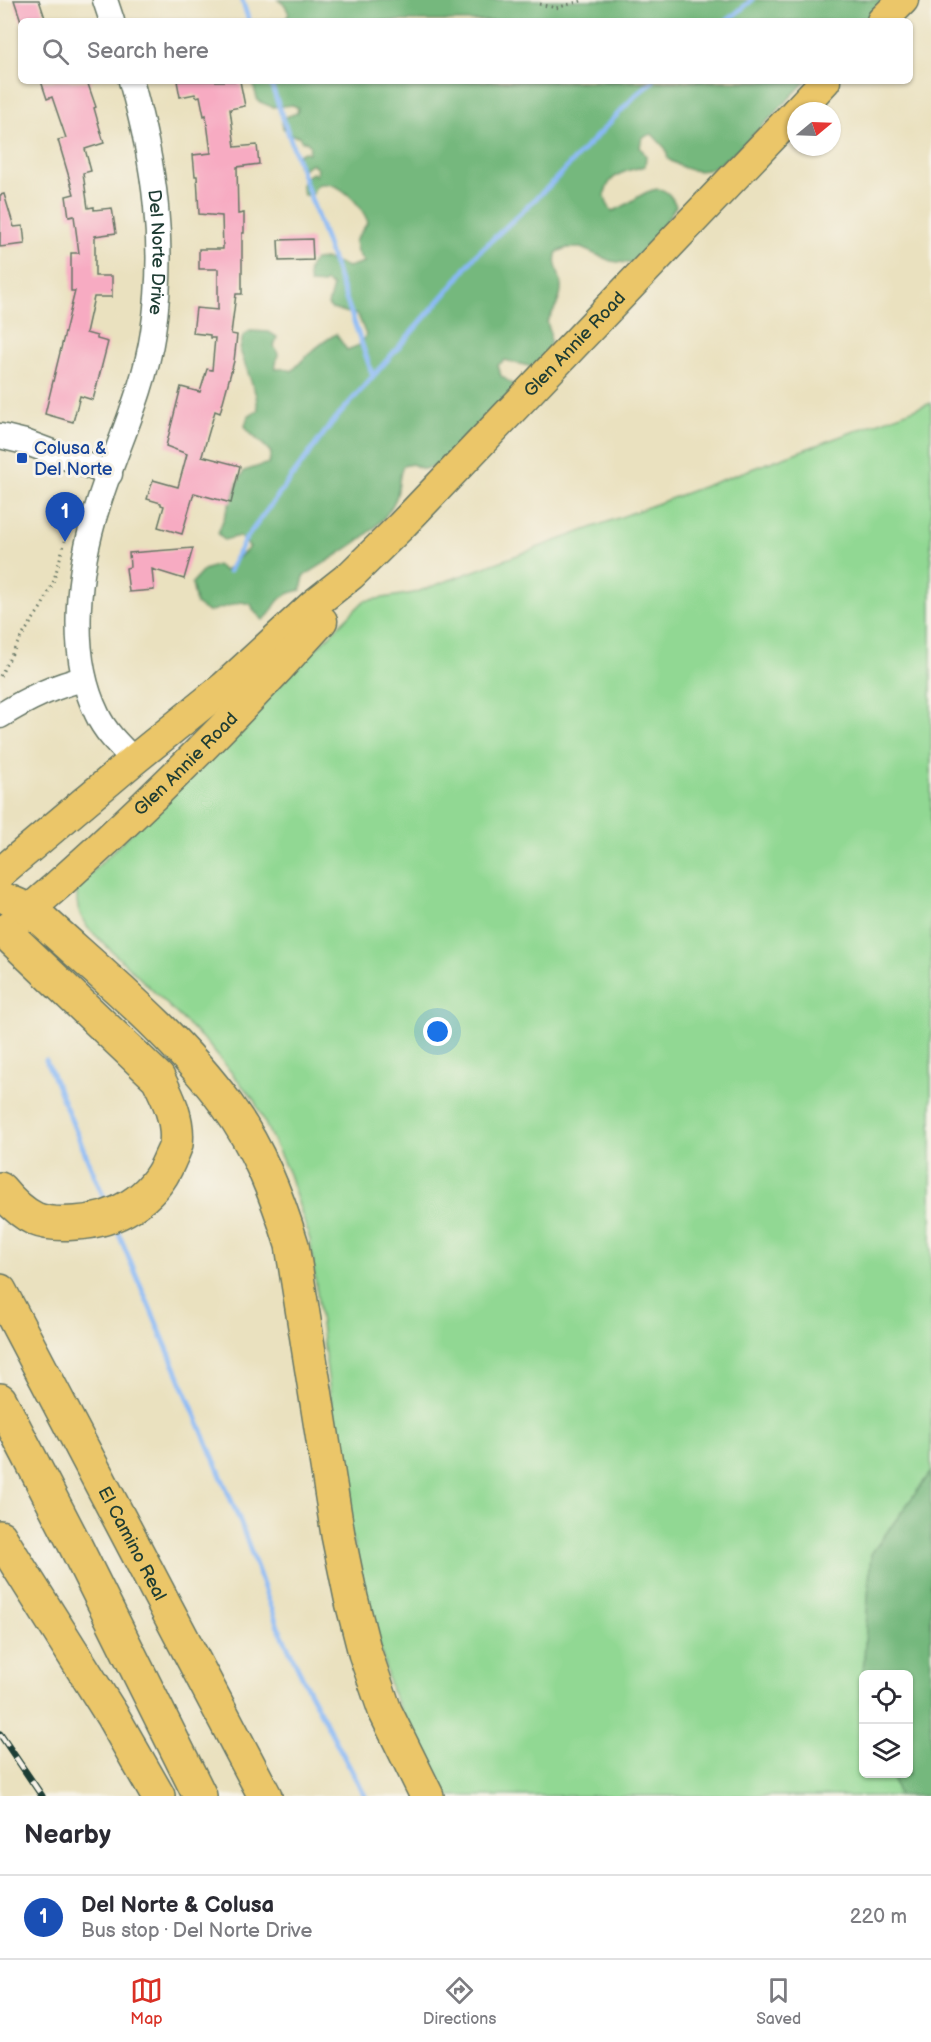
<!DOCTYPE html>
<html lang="en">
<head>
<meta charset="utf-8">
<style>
	:root { --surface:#fff; --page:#f7f7f7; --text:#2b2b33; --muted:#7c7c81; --line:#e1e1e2; --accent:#d93025 }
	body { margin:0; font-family:"Balsamiq Sans",sans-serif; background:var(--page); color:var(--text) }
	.controls { position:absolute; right:18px; bottom:18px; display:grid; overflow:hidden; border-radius:9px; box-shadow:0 2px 4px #0004 }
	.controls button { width:54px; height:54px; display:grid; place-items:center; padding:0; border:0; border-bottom:2px solid var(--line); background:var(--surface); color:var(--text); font:30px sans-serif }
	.compass { position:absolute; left:787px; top:102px; width:54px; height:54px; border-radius:50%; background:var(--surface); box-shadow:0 2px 4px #0004; rotate:71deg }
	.you { position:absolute; left:438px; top:1032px; width:21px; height:21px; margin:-15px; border:4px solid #fff; border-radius:50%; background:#1a73e8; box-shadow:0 0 0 9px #1a73e833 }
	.badge { display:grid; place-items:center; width:39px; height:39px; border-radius:50%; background:var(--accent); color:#fff; font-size:20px; font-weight:700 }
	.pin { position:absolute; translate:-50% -50px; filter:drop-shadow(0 2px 3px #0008) }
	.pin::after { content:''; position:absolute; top:32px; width:21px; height:18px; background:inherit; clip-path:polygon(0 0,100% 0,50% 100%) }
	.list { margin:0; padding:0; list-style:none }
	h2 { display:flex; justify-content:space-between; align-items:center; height:78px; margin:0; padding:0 24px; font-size:26px }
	h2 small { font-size:20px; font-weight:400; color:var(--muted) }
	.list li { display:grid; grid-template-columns:39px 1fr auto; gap:18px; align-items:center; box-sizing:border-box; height:84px; padding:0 24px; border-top:2px solid var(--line) }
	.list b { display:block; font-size:22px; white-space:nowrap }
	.list p { margin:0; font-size:20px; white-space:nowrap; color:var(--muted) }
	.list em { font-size:20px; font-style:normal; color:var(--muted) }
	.icon { flex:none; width:33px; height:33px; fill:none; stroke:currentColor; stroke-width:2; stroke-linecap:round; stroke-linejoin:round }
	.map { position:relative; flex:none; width:931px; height:1796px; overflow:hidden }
	.search { position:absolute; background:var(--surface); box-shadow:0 2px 4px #0004; left:18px; right:18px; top:18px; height:66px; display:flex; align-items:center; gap:15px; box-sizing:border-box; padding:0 21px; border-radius:9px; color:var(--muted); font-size:22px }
	.sheet { height:162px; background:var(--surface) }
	nav { display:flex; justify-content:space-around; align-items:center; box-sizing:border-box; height:84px; border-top:2px solid var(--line); background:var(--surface); font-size:16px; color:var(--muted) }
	nav a { display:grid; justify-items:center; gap:3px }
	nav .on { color:var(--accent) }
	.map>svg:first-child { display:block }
</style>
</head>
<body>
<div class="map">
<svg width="931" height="1796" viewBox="0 0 931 1796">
	<rect width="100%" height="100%" fill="#f7f3e8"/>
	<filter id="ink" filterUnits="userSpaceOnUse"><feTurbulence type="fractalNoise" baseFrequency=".0167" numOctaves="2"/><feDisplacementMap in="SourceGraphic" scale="12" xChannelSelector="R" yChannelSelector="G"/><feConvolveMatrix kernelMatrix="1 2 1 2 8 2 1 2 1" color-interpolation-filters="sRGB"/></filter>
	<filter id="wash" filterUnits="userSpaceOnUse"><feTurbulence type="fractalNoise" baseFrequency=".008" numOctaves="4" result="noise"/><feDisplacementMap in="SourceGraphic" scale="24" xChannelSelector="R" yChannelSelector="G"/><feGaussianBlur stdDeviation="1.35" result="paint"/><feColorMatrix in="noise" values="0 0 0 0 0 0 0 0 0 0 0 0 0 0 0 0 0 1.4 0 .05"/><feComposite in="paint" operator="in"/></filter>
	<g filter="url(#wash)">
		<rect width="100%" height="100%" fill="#eae1bf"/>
		<!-- green -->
		<path fill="#91d893" stroke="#588a64" stroke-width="1.5" d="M 931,403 L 931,1472 L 871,1554 L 862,1690 L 864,1774 L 891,1774 L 899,1796 L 440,1796 L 391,1690 L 346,1515 L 310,1240 L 289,1174 L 254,1100 L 207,1043 L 88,928 C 78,914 76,904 77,887 L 364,601 L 414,593 Z"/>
		<!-- forest -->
		<path fill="#74b87d" stroke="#4a7a58" stroke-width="1.5" d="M 278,0 L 886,0 L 865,21 L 284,21 L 289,14 L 285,5 Z
			M 252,81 L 806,81 C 788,99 728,166 707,170 C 691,173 681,167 668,159 L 666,149 L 652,134 L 642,137 L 640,147 L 646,156 L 645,166 C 639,168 633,169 627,171 C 607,177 598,195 612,211 C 634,206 660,168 676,206 L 663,226 L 666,233 L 634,264 L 611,261 L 581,248 L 567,248 L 557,252 C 552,264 560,273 561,285 C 562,298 554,310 547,322 C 555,346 549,352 532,367 L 505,360 L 498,365 L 501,376 L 514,385 L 513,393 L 439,466 L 423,469 L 412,464 L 403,466 C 398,476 400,487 396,498 C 383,532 334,556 304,576 L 301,590 C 293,592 284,594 278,601 C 271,609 274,612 263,620 L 254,611 L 251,604 L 241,602 L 208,612 L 196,604 L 192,583 L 204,570 L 217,565 L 225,571 L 250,547 L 239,536 L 224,540 L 218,533 L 238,482 L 244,471 L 269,463 L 271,453 C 263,442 252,438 245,426 L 248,416 L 258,410 L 256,395 L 240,350 L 243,336 L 250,331 L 269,332 L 277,337 L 274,346 L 278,354 L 275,369 L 286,369 L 292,371 C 304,358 320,343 336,334 L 347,350 L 360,345 L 366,335 L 358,315 L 332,309 L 328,305 L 333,286 L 326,282 L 323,284 L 310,283 C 307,273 308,267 315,260 L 326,259 L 348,267 L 364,262 L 357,252 L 355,241 L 368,222 C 361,205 339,178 317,185 L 311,196 L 304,195 C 300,183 300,178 313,173 L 316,176 L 318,169 L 312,163 L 302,169 L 297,165 L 297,156 L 304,152 L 309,153 L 310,145 L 306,141 L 302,142 L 299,136 L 290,135 L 283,128 L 282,122 L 286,117 L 297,113 L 298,108 L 293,105 L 272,107 L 258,101 Z
			M 931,1472 L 931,1796 L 899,1796 L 891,1774 L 908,1774 L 908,1674 L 864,1674 L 863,1694 L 862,1690 L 871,1554 Z"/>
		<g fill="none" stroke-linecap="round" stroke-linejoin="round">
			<!-- stream -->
			<path stroke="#8abaf6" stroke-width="5" d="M 242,0 L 249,21
				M 727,21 L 752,0
				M 270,81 L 373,376
				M 229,571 L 245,540 L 331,424 L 453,285 L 476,255 L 548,187 L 636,95 L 653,81
				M 46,1060 L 107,1205
				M 115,1225 L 240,1521 L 277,1624 L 309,1691 L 365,1796"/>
		</g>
		<g id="blocks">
			<!-- building -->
			<path fill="#f7abc2" d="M 14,0 L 39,0 L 46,21 L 21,21 Z
				M 41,81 L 90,81 L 91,83 L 88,84 L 96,107 L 94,108 L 104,143 L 85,149 L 91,171 L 83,173 L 88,208 L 94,207 L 94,210 L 112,208 L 116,233 L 95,236 L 95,276 L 112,276 L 112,297 L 94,297 L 86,333 L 97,336 L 97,339 L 108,342 L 93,400 L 80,396 L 73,422 L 45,414 L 75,291 L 71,291 L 71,253 L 79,253 L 74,216 L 69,217 L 66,196 L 74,194 L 58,140 L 66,138 L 52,97 L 47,99 Z
				M 177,81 L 240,81 L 245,106 L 230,109 L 235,147 L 257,145 L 259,164 L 237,167 L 238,214 L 244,213 L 244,233 L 242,233 L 242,294 L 236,294 L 231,334 L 237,335 L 234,361 L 220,413 L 215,411 L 202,456 L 240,466 L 231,503 L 194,493 L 182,534 L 158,527 L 164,506 L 161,505 L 161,503 L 147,499 L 153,480 L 178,487 L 187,454 L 166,446 L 181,387 L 200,392 L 207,369 L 212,370 L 215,338 L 210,338 L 210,335 L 193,333 L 196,308 L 218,310 L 218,269 L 199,269 L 199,249 L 223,249 L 222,216 L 199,214 L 197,176 L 195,176 L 193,155 L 211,153 L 206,115 L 204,116 L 200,96 L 196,97 L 195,94 L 180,97 Z
				M 4,194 L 14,227 L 23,226 L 25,244 L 0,247 L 0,195 Z
				M 312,239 L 313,260 L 279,261 L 278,240 Z
				M 193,548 L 184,579 L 152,569 L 154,590 L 129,592 L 126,568 L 130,567 L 129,553 Z"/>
		</g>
	</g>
	<g filter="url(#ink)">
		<use href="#blocks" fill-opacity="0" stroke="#667665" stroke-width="1.5"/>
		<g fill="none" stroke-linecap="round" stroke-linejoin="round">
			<defs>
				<g id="minor">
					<path d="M 105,0 L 112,21"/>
					<path id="s1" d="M 131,81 C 155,164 166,246 153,332 C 144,393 116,447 98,505 C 78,568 67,653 97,714 C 105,732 120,746 134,760"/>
					<path d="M 0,436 L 25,442 L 110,474"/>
					<path d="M 0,716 C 27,699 53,686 84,679"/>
				</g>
				<g id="major">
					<path d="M 882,21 L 903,0"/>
					<path d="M 797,111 L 825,81"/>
					<path id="s2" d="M 0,873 L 134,760 L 224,687 L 313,605 L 351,575 L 401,526 L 796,112"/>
					<path d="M 0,896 L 30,909"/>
					<path id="s3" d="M 12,925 C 121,832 226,728 322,621"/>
				</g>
				<g id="highway">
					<path d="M 30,909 C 97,971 174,1032 227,1105 C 258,1147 277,1196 292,1245 L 338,1535 L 351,1598 L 365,1653 L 385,1711 L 427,1796"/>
					<path d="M 0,1189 C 9,1200 22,1213 35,1219 C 47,1224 62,1224 75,1223 C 116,1221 153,1199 169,1161 C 171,1156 175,1149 176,1144 C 179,1120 168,1098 158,1078 L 4,931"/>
					<path id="s4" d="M 0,1291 L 265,1796"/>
					<path d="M 0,1400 L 73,1541 L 200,1796"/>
					<path d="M 0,1537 L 113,1717 L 158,1796"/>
				</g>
			</defs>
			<!-- minor casing -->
			<use href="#minor" stroke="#667665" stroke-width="27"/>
			<!-- major casing -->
			<use href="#major" stroke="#667665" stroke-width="33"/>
			<!-- highway casing -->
			<use href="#highway" stroke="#667665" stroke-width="36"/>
			<!-- path -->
			<path stroke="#667665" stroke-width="3" stroke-dasharray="1.5 4.5" stroke-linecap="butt" d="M 539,4 L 556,8 L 585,0
				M 71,517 L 75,504
				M 0,676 L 20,639 L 42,606 L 53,583 L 65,541"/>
			<!-- minor -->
			<use href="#minor" stroke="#fff" stroke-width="24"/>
			<!-- major -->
			<use href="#major" stroke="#ebc669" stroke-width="30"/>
			<!-- highway -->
			<use href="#highway" stroke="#ebc669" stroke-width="33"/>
			<defs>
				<path id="rail" d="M 0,1734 L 42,1796"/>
			</defs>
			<!-- rail casing -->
			<use href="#rail" stroke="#1f3d34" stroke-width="7"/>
			<!-- rail -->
			<use href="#rail" stroke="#f7f3e8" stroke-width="4.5" stroke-dasharray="14" stroke-linecap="butt"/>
		</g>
	</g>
	<!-- markers -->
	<rect fill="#1a4fb4" stroke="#f7f3e8" stroke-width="2" x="16" y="452" width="12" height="12" rx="3"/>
	<g text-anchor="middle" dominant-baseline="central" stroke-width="6" stroke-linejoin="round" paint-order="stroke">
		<!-- street labels -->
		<g font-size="18" fill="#1f3d34" stroke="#f7f3e8">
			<text stroke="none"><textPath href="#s1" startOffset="174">Del Norte Drive</textPath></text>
			<text stroke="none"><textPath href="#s2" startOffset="782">Glen Annie Road</textPath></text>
			<text stroke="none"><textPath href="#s3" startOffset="237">Glen Annie Road</textPath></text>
			<text stroke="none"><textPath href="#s4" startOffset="285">El Camino Real</textPath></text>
		</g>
		<!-- transit labels -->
		<g font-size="18" fill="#164399" stroke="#f7f3e8" text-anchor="start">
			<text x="34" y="448">Colusa &amp;<tspan x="34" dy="21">Del Norte</tspan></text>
		</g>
	</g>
</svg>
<div class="controls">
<button><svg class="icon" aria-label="locate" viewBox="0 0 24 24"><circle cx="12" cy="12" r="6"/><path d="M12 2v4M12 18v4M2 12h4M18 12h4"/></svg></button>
<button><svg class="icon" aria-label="layers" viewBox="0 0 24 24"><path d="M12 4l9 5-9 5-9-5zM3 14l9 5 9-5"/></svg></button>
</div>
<svg class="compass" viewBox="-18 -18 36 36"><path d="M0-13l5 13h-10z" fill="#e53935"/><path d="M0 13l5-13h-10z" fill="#7c7c81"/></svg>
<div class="you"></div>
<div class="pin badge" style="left:65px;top:542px;background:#1a4fb4">1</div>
<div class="search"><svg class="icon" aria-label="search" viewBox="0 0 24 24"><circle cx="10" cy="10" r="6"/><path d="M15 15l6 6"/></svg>Search here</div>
</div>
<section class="sheet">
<h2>Nearby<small></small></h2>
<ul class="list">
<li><span class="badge" style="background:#1a4fb4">1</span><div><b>Del Norte &amp; Colusa</b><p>Bus stop · Del Norte Drive</p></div><em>220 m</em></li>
</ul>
</section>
<nav>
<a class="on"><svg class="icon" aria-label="map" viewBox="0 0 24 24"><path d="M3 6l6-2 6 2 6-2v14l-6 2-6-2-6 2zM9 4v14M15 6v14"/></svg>Map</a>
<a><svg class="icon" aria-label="directions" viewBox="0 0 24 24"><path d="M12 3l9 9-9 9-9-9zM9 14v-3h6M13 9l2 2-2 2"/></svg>Directions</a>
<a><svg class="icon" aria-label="saved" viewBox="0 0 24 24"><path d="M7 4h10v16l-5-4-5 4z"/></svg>Saved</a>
</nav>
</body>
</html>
